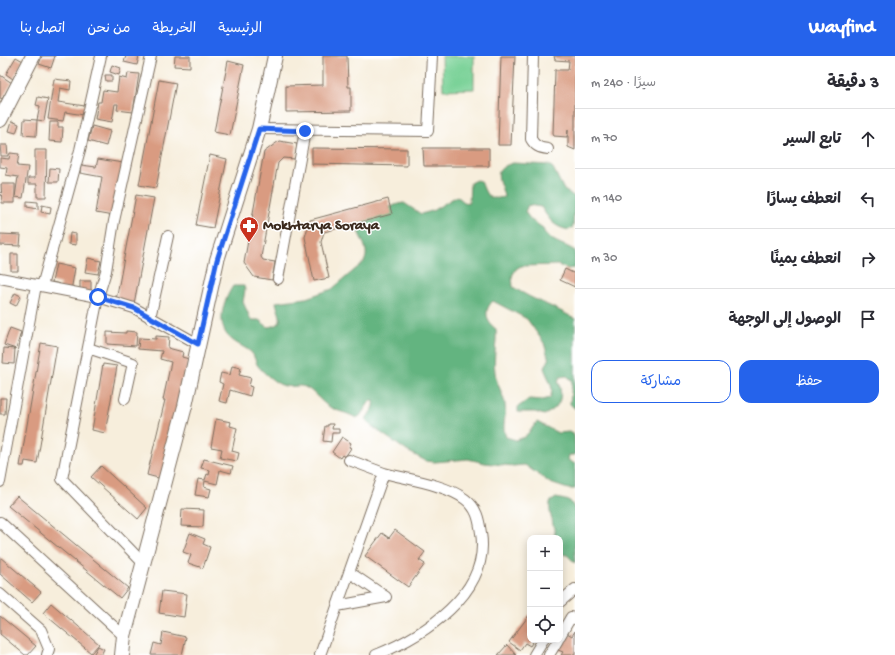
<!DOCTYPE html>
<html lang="ar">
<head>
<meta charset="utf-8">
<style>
	:root { --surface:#fff; --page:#f2f2f3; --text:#2b2b33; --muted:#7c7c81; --line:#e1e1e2; --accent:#2563eb }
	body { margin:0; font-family:"Gochi Hand","Playpen Sans Arabic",sans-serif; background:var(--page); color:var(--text); direction:rtl }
	.controls { position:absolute; right:12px; bottom:12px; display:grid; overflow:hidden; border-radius:8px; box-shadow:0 2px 10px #0003 }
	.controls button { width:36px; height:36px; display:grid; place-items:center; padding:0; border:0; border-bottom:1px solid var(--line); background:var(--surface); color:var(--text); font:20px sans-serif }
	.stop { position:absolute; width:12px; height:12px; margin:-9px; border:3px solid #2563eb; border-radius:50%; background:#fff }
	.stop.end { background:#2563eb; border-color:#fff; box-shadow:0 1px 4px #0008 }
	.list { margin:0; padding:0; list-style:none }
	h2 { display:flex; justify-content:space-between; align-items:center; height:52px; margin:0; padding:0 16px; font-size:17px }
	h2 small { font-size:13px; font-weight:400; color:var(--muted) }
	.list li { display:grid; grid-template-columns:26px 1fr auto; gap:12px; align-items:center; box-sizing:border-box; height:60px; padding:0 16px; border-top:1px solid var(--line) }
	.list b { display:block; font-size:15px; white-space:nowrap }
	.list em { font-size:13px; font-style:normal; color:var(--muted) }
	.actions { display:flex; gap:8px; padding:12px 16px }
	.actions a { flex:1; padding:9px 0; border:1px solid var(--accent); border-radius:12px; text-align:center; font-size:14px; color:var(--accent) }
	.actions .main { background:var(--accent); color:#fff }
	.icon { flex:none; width:22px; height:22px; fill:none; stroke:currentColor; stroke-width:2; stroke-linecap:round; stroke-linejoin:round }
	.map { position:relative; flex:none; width:575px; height:599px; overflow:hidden; direction:ltr }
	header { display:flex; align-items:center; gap:24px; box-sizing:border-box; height:56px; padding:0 20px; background:var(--accent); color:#fff }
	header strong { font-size:19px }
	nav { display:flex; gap:22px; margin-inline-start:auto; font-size:14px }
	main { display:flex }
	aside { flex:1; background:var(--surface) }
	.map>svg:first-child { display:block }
</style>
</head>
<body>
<header>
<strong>Wayfind</strong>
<nav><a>الرئيسية</a><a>الخريطة</a><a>من نحن</a><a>اتصل بنا</a></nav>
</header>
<main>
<aside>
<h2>3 دقيقة<small>سيرًا · 240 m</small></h2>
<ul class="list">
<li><svg class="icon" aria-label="ahead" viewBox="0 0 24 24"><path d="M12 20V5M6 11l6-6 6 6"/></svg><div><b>تابع السير</b></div><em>70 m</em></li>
<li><svg class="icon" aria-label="left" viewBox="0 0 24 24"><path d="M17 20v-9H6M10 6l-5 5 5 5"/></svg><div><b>انعطف يسارًا</b></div><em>140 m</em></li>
<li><svg class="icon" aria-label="right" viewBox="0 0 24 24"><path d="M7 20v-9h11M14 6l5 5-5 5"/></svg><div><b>انعطف يمينًا</b></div><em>30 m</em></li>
<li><svg class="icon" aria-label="arrive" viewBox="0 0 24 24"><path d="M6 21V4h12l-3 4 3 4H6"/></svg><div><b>الوصول إلى الوجهة</b></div></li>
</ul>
<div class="actions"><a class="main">حفظ</a><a>مشاركة</a></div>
</aside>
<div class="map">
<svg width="575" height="599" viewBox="0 0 575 599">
	<rect width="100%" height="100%" fill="#fff"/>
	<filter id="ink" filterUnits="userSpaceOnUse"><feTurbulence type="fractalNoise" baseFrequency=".025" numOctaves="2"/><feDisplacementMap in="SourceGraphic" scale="8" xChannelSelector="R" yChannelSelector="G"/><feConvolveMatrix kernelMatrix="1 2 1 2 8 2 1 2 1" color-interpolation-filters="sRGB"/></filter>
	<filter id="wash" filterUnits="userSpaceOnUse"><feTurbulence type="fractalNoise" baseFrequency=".012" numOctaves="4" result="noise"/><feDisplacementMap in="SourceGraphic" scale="16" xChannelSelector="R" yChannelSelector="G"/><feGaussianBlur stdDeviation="0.9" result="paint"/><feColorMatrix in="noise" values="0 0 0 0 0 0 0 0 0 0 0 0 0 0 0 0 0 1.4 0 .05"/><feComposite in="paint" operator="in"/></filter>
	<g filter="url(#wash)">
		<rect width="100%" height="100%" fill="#f7eedc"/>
		<!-- green -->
		<path fill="#7ad298" stroke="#5a7e5b" d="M 442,0 L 474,0 L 474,33 L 443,34 Z"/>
		<!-- forest -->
		<path fill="#63b480" stroke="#4f6f4f" d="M 513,107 L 549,109 L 553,112 L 564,134 L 575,141 L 573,171 L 569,174 C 553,171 549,163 541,151 L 528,149 L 525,156 L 531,164 L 543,172 C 545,185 566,188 575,195 L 575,212 L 567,213 L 558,209 L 521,210 L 516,213 L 512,220 L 513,231 C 532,244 556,251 575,263 L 575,353 L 570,348 L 572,325 L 567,320 L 560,321 L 558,325 C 564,341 560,352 544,359 L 535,356 L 518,356 L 518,351 L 529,343 L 543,344 L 550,342 C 555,331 548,323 544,312 L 549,304 L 544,287 L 527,263 L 493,245 C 483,254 486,266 496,273 C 497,288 493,301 495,316 C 496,327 503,337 505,348 C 507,360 501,370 506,381 L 516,384 L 525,381 L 537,366 L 558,377 L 569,376 L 574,379 L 575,399 L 569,399 L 568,404 L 575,408 L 575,433 L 568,433 L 550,427 L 525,409 L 513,410 L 485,407 L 468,403 L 435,406 L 426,405 L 407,395 L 370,369 L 366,363 L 374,351 L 374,345 L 370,345 L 360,360 L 356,362 C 347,356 337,356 328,350 C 320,345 314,335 305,331 C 296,327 289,336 273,324 C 268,320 262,315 258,310 C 255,306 255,300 251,296 C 245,291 236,288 231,283 C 215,270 223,245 233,230 L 244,230 L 245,234 L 243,246 L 251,264 L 259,264 L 268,271 C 288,269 278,258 276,246 L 306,242 L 332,233 L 364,206 C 372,191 355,179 356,164 L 398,148 L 404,147 L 421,158 L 432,155 L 457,140 L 464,146 L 469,147 L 470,127 L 476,124 L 481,125 C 486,139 488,145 504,141 C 502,126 488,114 513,107 Z
			M 556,442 L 570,445 L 575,453 L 575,507 L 567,499 L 560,498 L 560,482 L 555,482 C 555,469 548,458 550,446 Z"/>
		<g id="blocks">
			<!-- building -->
			<path fill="#d99b81" d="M 42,0 L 55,0 L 51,12 L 39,8 Z
				M 126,0 L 139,0 L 137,9 L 124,6 Z
				M 175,0 L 190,0 L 190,11 L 174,10 Z
				M 323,0 L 347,0 L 348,31 L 351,31 L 351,55 L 286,56 L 286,30 L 323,29 Z
				M 501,0 L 515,0 L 511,89 L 498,89 Z
				M 554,0 L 575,0 L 575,94 L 568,91 L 568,74 L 567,81 L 554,80 L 553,78 L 555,16 L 555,14 L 568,14 L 569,5 L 555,4 Z
				M 16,1 L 23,5 L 13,23 L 6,18 Z
				M 228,5 L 244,9 L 230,79 L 214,76 Z
				M 112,9 L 121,12 L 119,19 L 110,16 Z
				M 128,17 L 139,18 L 133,56 L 117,54 L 118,48 L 115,48 L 112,66 L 95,63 L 98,46 L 101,46 L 103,34 L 117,36 L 119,21 L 127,23 Z
				M 0,19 L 12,27 L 2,43 L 0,42 Z
				M 105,19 L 112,19 L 112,25 L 106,25 Z
				M 54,23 L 71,25 L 70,34 L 60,32 L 58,46 L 85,50 L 84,59 L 65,56 L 63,65 L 48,63 Z
				M 159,24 L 176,27 L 156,132 L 139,129 Z
				M 38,41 L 48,43 L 44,65 L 37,64 L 40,50 L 36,49 Z
				M 24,63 L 37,64 L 36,80 L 23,79 Z
				M 12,65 L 19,68 L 16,77 L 9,75 Z
				M 50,66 L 58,66 L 58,71 L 63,71 L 62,86 L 49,85 Z
				M 92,70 L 110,75 L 106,90 L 88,85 Z
				M 279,85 L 297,88 L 295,103 L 283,102 L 278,107 L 261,201 L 263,204 L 275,206 L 272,224 L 254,221 L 244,207 L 264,96 Z
				M 0,89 L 7,89 L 8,100 L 1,100 Z
				M 312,92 L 407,93 L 407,110 L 312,108 Z
				M 423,92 L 489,92 L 489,110 L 424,110 Z
				M 35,94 L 47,94 L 46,141 L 37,141 L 37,128 L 28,128 L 28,122 L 35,122 Z
				M 10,97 L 19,98 L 17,110 L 28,111 L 23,142 L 15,141 L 18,121 L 6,119 L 7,112 L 0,111 L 0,102 L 9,103 Z
				M 210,99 L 227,103 L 213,172 L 196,169 Z
				M 98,103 L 123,107 L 113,160 L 96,157 L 102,121 L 80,117 L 81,109 L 96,111 Z
				M 50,112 L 59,113 L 58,126 L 49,126 Z
				M 1,128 L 15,128 L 15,147 L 2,147 Z
				M 136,139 L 154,142 L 134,248 L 116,244 Z
				M 388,143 L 392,158 L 324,176 L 321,186 L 329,222 L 314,225 L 305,181 L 310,164 Z
				M 27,145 L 38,146 L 38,153 L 27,151 Z
				M 42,149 L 51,151 L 50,158 L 41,156 Z
				M 70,177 L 76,178 L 76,189 L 69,188 Z
				M 0,178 L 21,179 L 20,190 L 0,189 Z
				M 11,198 L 18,198 L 18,215 L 11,215 Z
				M 88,202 L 101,205 L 98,218 L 85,216 Z
				M 56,208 L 75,212 L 71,235 L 59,232 L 60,228 L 52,226 Z
				M 565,213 L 575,218 L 575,231 L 560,224 Z
				M 80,225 L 91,225 L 91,238 L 80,237 Z
				M 15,237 L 21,240 L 16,250 L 10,247 Z
				M 10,272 L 21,276 L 16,293 L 4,289 Z
				M 126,275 L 137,276 L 136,290 L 107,288 L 107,276 L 126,277 Z
				M 156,280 L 169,281 L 168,292 L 183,296 L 182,301 L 189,303 L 162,423 L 147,419 L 165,344 L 163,344 L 171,306 L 160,303 L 162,295 L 138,293 L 139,282 L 156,283 Z
				M 41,287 L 57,290 L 37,407 L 25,405 L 24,410 L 20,410 Z
				M 4,292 L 15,293 L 14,308 L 3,307 Z
				M 103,308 L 117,310 L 105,377 L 92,374 Z
				M 232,310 L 241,312 L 239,319 L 251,322 L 249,330 L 252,331 L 250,340 L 230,334 L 227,347 L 219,345 L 223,328 L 219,326 L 221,317 L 230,319 Z
				M 0,342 L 6,342 L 5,358 L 0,358 Z
				M 216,363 L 231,366 L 230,370 L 237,372 L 232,395 L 239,397 L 237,405 L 220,402 L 222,393 L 211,391 Z
				M 328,368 L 333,368 L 332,373 L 339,373 L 339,377 L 332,377 L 331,386 L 323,385 L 325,370 L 328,370 Z
				M 342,381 L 351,387 L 349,391 L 351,392 L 345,401 L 342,399 L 340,402 L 332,396 Z
				M 204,403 L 233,410 L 231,417 L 220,414 L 217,428 L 205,425 L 204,431 L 211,433 L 209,441 L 195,439 L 198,423 L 205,424 L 207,418 L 209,419 L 210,414 L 201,412 Z
				M 101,410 L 147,452 L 138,463 L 91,421 Z
				M 17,440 L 128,532 L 120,542 L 8,450 Z
				M 182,453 L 204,454 L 203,471 L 181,470 Z
				M 395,474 L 425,496 L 419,504 L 425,508 L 408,531 L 365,500 L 382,477 L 389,482 Z
				M 190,477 L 205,483 L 203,488 L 210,491 L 203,512 L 188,507 L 191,499 L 183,496 Z
				M 0,501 L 41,536 L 32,546 L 0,518 Z
				M 162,535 L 187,538 L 184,561 L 159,557 Z
				M 51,547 L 99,588 L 91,597 L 43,557 Z
				M 530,558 L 530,584 L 534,584 L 530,590 L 525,587 L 520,594 L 509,586 Z
				M 0,560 L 36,590 L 28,599 L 25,599 L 0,578 Z
				M 575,575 L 575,599 L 561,599 L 563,596 L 558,594 L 567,577 L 572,580 Z
				M 163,576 L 186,581 L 182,599 L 151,599 L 154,587 L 161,589 Z
				M 507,589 L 516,599 L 498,599 Z
				M 98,590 L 104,593 L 101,599 L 93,599 Z"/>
		</g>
	</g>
	<g filter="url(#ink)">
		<use href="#blocks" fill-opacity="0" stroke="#7d6f60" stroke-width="1"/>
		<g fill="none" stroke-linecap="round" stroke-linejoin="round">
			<defs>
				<path id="street" d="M 533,0 L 531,83 C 535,90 539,92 548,93
					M 259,73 L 428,75 L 432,0
					M 0,222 L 98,241 L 134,252 L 198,288
					M 278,223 L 305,75
					M 42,230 L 80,94 L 101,0
					M 150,262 L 168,180
					M 88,292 L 133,307 L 125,343
					M 0,426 L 36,229
					M 0,466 L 124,580
					M 144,508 L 62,423 L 98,241 L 106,215 L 114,165 L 151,0
					M 0,538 L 41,574 L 49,593 L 47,599
					M 560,546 L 575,533
					M 337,550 L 386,541 L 349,516
					M 560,580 L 571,561 L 575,563
					M 320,599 L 384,417 L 349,404
					M 376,599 C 423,580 491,537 481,477 C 479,463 477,452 465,443 C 447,429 407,423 384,417
					M 534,599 L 543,584
					M 549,599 L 558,584"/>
				<path id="secondary" d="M 0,64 L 33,0
					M 122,599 L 124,580 L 185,350 L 217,204 L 259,73 L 275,0"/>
			</defs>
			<!-- street casing -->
			<use href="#street" stroke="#7d6f60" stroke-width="12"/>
			<!-- secondary casing -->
			<use href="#secondary" stroke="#7d6f60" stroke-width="16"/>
			<!-- street -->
			<use href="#street" stroke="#fff" stroke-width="10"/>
			<!-- secondary -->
			<use href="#secondary" stroke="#fff" stroke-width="14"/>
		</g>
	</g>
	<g fill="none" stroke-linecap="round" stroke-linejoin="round" filter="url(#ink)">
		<!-- route -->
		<path stroke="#2563eb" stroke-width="5" d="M 98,241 L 134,252 L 198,288 L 217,204 L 259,73 L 305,75"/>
	</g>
	<!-- icons -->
	<defs>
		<symbol id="pharmacy-pin" viewBox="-11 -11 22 30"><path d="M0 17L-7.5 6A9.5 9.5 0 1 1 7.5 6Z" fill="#c8321e" stroke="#fff"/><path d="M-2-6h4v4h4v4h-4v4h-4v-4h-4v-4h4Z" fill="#fff"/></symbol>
	</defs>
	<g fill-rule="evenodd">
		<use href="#pharmacy-pin" x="238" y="159" width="22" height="30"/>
	</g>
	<g text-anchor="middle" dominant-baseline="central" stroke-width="3" stroke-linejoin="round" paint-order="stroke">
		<!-- poi labels -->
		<g font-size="15" font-weight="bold" fill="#3b2a1e" stroke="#fff" text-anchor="start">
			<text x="263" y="170">Mokhtarya Soraya</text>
		</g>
	</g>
</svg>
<div class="controls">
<button>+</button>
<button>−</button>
<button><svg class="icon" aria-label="locate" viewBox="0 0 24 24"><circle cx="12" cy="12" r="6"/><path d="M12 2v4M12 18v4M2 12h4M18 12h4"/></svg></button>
</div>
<div class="stop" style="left:98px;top:241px"></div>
<div class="stop end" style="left:305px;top:75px"></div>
</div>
</main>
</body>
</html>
